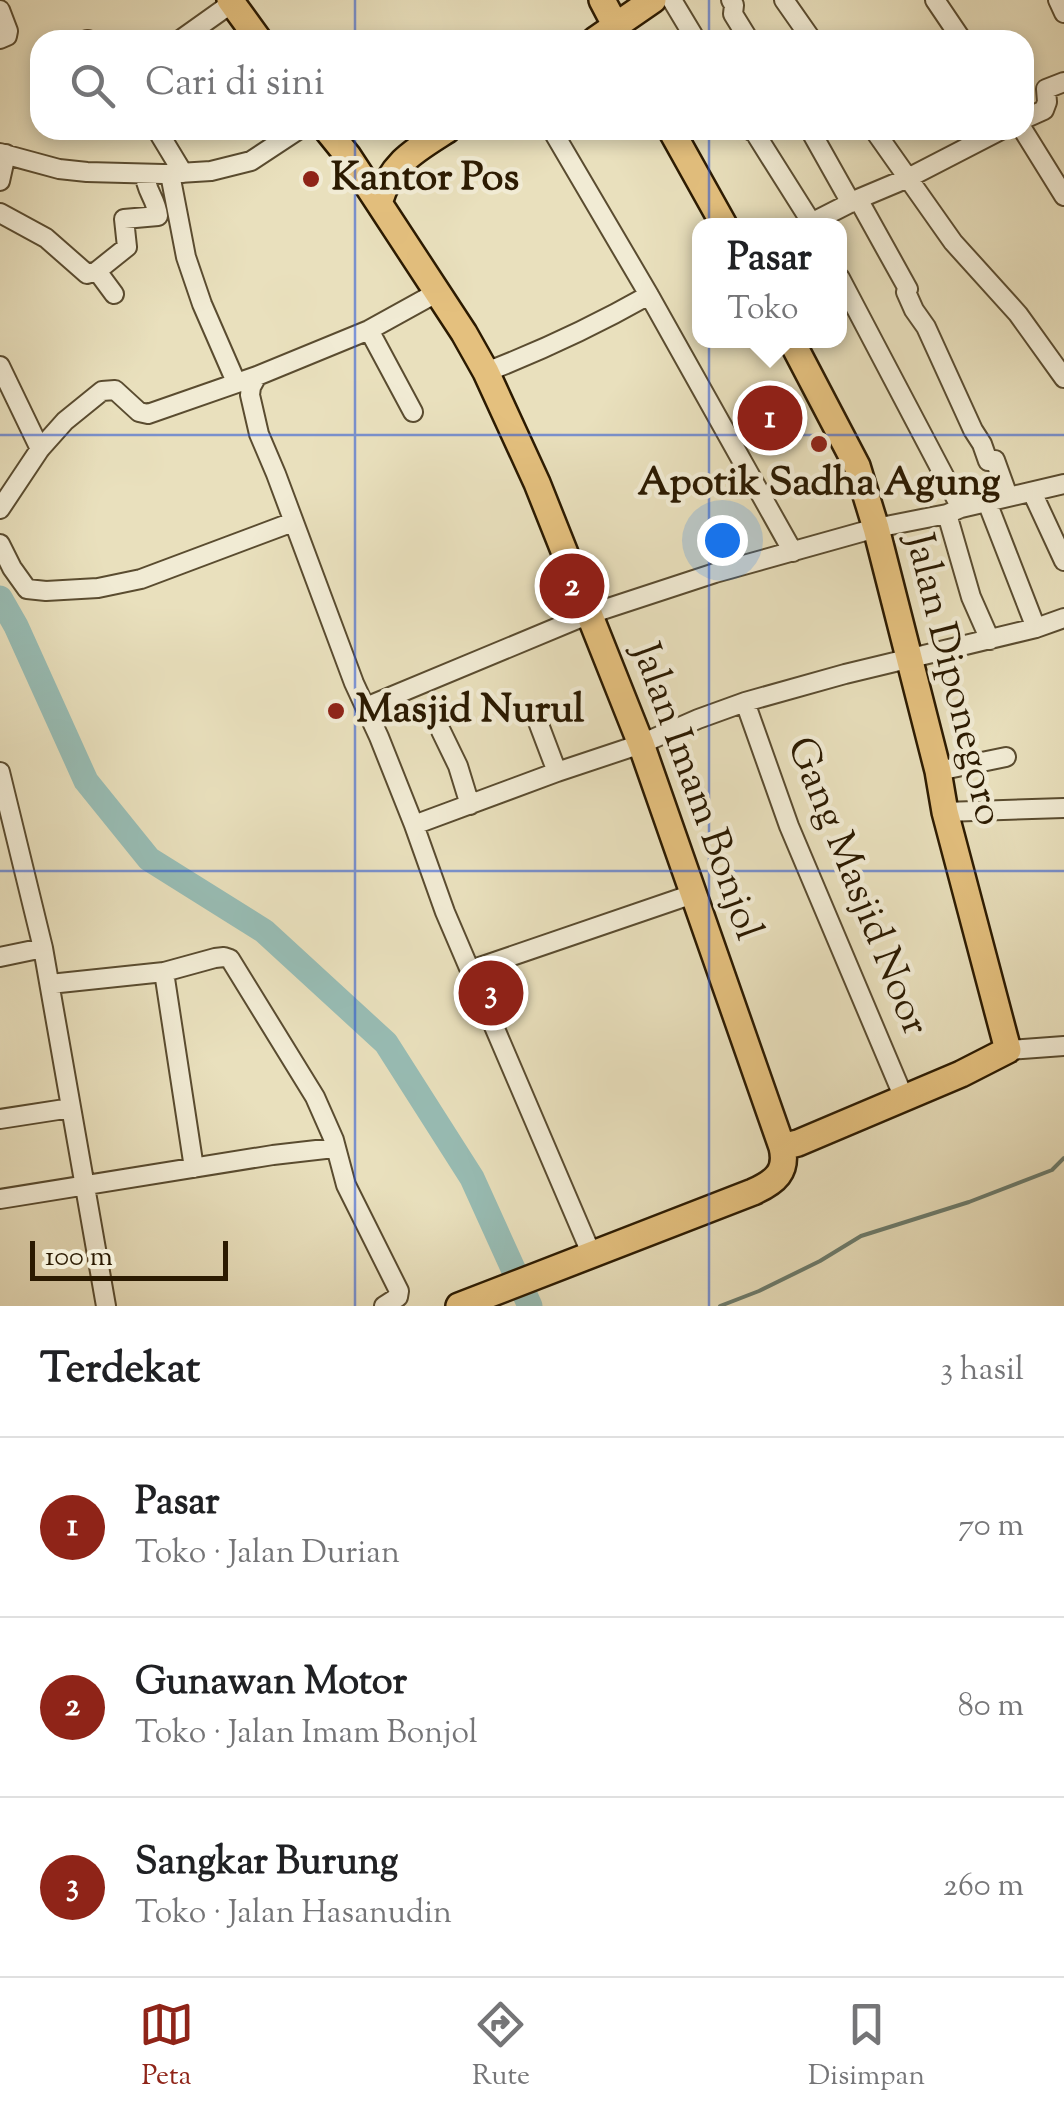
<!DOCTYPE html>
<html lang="id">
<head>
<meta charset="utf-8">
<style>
	:root { --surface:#fff; --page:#f6f6f6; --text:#202124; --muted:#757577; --line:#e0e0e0; --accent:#8f2418 }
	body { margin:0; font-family:"Sorts Mill Goudy",serif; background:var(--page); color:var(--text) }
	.scale { position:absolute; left:30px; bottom:25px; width:198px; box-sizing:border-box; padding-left:10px; border:5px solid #2b1a01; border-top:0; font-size:28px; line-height:35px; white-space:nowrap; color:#2b1a01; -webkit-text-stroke:8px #f1ebd4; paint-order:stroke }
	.you { position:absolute; left:722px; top:540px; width:35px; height:35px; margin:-25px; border:8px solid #fff; border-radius:50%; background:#1a73e8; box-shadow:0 0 0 15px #1a73e833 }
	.badge { display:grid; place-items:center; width:65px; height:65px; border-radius:50%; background:var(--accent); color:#fff; font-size:32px; font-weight:700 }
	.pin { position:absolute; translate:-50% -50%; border:5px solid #fff; box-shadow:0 2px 10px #0006 }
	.popup { position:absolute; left:692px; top:218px; width:155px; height:130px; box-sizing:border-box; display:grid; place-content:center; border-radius:20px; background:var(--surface); filter:drop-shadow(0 2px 8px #0005); font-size:32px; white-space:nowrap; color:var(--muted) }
	.popup b { font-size:38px; color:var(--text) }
	.popup::after { content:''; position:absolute; left:50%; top:100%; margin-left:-20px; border:20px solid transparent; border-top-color:var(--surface) }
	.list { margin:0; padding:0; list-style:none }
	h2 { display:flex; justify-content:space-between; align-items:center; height:130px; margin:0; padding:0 40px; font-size:42px }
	h2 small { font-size:32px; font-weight:400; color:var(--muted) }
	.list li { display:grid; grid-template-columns:65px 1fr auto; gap:30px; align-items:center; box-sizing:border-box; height:180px; padding:0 40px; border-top:2px solid var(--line) }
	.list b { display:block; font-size:38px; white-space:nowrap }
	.list p { margin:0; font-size:32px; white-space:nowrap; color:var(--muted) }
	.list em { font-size:32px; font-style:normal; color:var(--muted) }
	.icon { flex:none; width:55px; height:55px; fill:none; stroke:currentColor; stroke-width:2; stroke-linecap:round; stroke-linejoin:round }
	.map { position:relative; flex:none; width:1064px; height:1306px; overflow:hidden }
	.search { position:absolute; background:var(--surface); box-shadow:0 5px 15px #0003; left:30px; right:30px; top:30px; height:110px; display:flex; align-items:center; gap:25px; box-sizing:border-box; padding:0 35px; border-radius:30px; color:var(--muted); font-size:38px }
	.sheet { height:670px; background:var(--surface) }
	nav { display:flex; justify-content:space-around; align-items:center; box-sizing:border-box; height:140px; border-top:2px solid var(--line); background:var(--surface); font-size:28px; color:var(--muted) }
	nav a { display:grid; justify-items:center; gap:5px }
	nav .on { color:var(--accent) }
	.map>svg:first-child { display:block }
</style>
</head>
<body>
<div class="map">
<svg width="1064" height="1306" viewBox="0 0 1064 1306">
	<rect width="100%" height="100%" fill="#e9e0bd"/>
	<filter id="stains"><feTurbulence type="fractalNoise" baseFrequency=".002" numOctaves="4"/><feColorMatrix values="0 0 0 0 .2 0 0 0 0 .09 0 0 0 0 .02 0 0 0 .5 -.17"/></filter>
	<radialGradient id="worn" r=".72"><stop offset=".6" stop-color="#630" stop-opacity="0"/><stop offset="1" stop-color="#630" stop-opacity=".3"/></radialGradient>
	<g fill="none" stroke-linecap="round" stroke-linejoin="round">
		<!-- stream -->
		<path stroke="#6c7c6d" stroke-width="4" d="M 720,1306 L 759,1291 L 820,1261 L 861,1236 L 969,1202 L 1052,1170 L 1064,1158"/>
		<!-- river -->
		<path stroke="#98bdb5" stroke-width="25" d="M 0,598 L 16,626 L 86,781 L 149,859 L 264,931 L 386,1043 L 472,1178 L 530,1306"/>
		<defs>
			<path id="minor" d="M 672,0 L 696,40
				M 731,0 L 734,5 L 733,14 L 749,40
				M 784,0 L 812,40
				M 935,0 L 962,40
				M 1058,0 L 1064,13
				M 0,10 L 8,31 L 7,36 L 0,39
				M 87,40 L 88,40
				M 180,40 L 232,3
				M 1024,119 L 1044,110 L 1047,102 L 1046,89 L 1064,82
				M 157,130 L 183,173
				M 552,130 L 649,295 L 793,552
				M 750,130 L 755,133 L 813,225
				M 810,130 L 851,203
				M 874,130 L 953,242 L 1018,314 L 1064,378
				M 1023,130 L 1064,196
				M 0,153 L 59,169 L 87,172 L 163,174 L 211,171 L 251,161 L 298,130
				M 170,174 L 186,257 L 202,304 L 236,382
				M 0,181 L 6,154
				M 858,199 L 908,289 L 906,292 L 914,310 L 926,327 L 973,430 L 982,444 L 988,461 L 995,460 L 1008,496
				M 0,213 L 46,238 L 87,274 L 97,271 L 114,294
				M 807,225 L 858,199 L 908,178 L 1001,130
				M 97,271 L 127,247 L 124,219 L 158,216 C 156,198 145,190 145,174
				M 840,278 L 961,508
				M 369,330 L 413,412
				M 0,366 L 40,449
				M 486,372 C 543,350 596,325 649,295
				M 257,376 L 251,387 L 250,395 L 259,434 L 276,474 L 354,683 L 379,737 L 414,825 L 445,912 L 591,1253
				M 1032,492 L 1064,561
				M 987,502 L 1036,628
				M 0,509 L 40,449 L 65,421 L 102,391 L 115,390 L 139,412 L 148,414 L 257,376 L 369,330 L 436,293
				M 947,514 L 971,597 L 990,640
				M 0,544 L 12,568 L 27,589 L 46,591 L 98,588 L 141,579 L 293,522
				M 745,702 L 789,826 L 904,1098
				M 366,707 L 587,615 L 715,573 L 876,528 L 947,514 L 961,508 L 1064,484
				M 535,714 L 557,772
				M 441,731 L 458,766 L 470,805
				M 938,771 L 1006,757
				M 0,772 L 43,948 L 106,1306
				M 945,812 L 1064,808
				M 414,825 L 557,772 L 641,744 L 698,719 L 745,702 L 845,674 L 1036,628 L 1064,618
				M 0,957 L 43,948
				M 471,970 L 693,894
				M 164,972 L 194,1168
				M 50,984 L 164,972 L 215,958 L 224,957 L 230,959 L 315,1097 L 334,1140 L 346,1185 L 399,1291 L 398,1297 L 384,1306
				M 1008,1050 L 1064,1046
				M 0,1119 L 71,1108
				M 0,1199 L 273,1155 L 334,1148"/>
			<path id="highway" d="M 230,0 L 259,40
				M 602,0 L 623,40
				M 595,40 L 653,0
				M 327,130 L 348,156 L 464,333 L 486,372 L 537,483 L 641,744 L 782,1147 C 788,1172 775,1182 753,1192 L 459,1306
				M 671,130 L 724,225
				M 379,203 C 391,163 414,151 447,130
				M 782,1147 L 798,1143 L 961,1074 L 1008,1050 L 945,812 L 938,771 L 876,528 L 857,466 L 791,340"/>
		</defs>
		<!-- minor casing -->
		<use href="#minor" stroke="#5a4c30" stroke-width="22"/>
		<!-- highway casing -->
		<use href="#highway" stroke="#2b1a01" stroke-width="30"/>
		<!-- minor -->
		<use href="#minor" stroke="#f1ebd4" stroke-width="18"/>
		<!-- highway -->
		<use href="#highway" stroke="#e4c07e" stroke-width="25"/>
	</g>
	<!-- grid -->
	<path fill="none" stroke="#1d4ed8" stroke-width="2.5" stroke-opacity="0.55" d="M 355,0 L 355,40M 709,0 L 709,40M 355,130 L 355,1306M 709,130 L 709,1306M 0,435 L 1064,435M 0,871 L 1064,871"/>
	<!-- markers -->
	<g fill="#8f2418" stroke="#f1ebd4" stroke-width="4">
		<circle cx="311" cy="179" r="10"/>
		<circle cx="819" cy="444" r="10"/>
		<circle cx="336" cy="711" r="10"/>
	</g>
	<g text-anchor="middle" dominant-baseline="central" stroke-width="9" stroke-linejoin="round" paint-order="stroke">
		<!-- poi labels -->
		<g font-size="40" font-weight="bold" fill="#2b1a01" stroke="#f1ebd4" text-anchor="start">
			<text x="331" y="179">Kantor Pos</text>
			<text x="819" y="484" text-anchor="middle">Apotik Sadha Agung</text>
			<text x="356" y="711">Masjid Nurul</text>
		</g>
		<!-- street labels -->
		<g font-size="40" fill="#2b1a01" stroke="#f1ebd4">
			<text transform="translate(952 680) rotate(76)">Jalan Diponegoro</text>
			<text transform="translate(695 792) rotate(70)">Jalan Imam Bonjol</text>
			<text transform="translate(856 887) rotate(68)">Gang Masjid Noor</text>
		</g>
	</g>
	<rect width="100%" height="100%" filter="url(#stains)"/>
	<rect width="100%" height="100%" fill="url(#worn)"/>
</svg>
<div class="scale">100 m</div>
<div class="you"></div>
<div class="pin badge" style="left:770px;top:418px">1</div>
<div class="popup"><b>Pasar</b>Toko</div>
<div class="pin badge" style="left:572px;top:586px">2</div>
<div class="pin badge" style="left:491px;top:993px">3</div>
<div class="search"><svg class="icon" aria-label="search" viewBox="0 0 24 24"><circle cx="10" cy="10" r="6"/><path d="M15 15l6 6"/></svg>Cari di sini</div>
</div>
<section class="sheet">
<h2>Terdekat<small>3 hasil</small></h2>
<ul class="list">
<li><span class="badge">1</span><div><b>Pasar</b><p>Toko · Jalan Durian</p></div><em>70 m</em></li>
<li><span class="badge">2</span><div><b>Gunawan Motor</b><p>Toko · Jalan Imam Bonjol</p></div><em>80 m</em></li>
<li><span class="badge">3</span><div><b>Sangkar Burung</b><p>Toko · Jalan Hasanudin</p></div><em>260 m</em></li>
</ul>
</section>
<nav>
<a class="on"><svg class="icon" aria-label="map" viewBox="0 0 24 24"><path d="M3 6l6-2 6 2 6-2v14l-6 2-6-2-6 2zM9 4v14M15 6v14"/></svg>Peta</a>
<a><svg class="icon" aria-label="directions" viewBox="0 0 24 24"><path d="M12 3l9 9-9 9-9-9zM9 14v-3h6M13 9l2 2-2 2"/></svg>Rute</a>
<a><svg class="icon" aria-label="saved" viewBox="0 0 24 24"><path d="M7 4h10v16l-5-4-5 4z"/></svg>Disimpan</a>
</nav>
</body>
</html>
